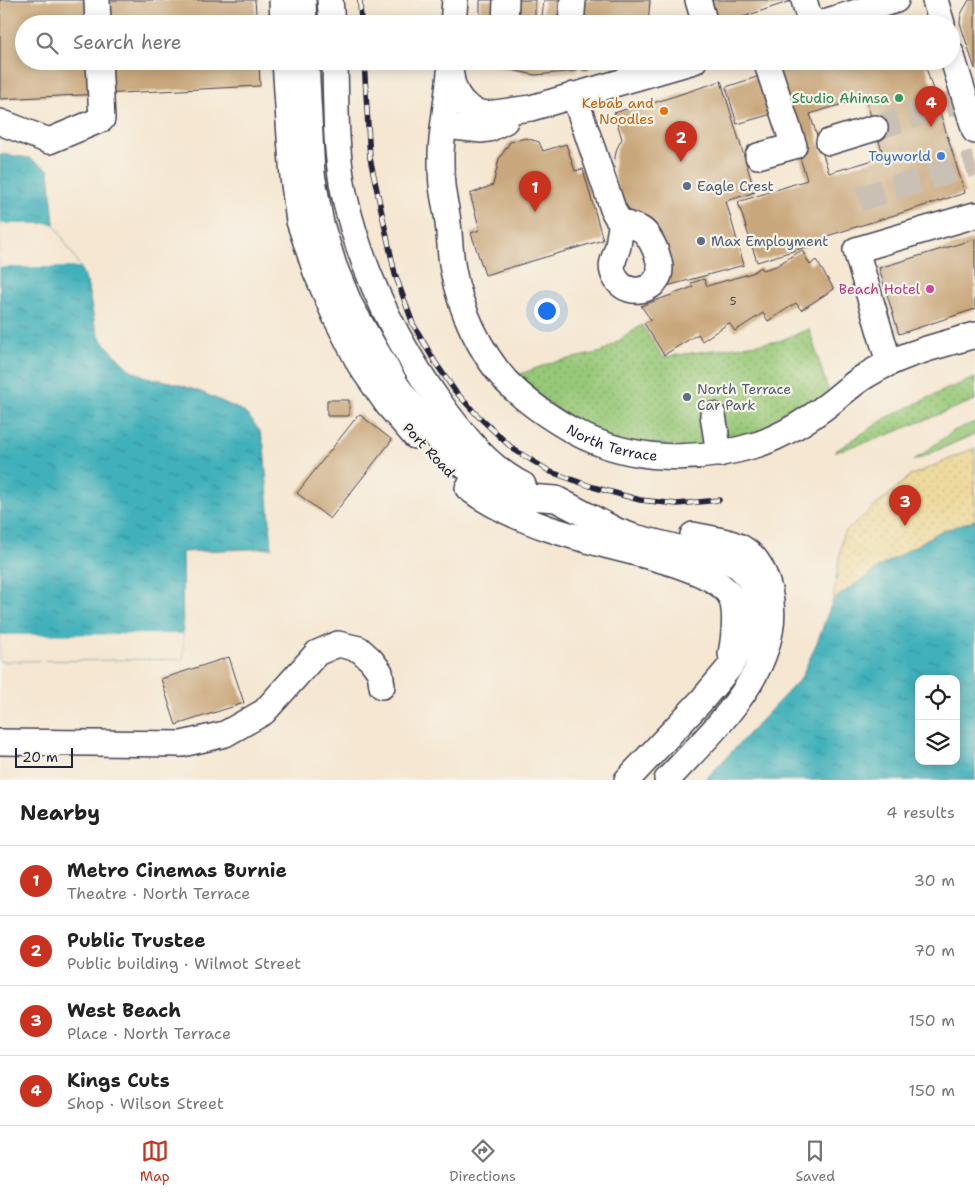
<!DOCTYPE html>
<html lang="en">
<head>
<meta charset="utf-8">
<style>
	:root { --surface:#fff; --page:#f6f6f6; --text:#222; --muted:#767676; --line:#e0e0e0; --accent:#c8321e }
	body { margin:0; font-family:"Shantell Sans",sans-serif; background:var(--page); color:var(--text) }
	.controls { position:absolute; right:15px; bottom:15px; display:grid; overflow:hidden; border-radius:10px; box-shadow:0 2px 12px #0003 }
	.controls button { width:45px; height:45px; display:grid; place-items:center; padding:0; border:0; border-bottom:1px solid var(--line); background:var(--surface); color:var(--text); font:25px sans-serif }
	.scale { position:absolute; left:15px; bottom:12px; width:58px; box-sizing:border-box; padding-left:5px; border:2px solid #22223b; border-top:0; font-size:14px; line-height:18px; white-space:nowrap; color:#22223b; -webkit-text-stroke:4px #f7f3e8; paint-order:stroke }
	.you { position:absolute; left:546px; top:310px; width:18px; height:18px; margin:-12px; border:4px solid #fff; border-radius:50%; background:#1a73e8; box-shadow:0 0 0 8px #1a73e833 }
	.badge { display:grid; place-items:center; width:32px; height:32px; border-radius:50%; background:var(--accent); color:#fff; font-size:16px; font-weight:700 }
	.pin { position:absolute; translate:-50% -41px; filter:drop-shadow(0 1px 2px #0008) }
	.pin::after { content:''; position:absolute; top:26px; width:18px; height:15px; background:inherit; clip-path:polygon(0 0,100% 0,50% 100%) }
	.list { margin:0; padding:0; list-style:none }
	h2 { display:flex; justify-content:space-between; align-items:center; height:65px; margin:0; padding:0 20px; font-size:21px }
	h2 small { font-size:16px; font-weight:400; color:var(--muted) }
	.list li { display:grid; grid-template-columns:32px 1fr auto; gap:15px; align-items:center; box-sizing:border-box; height:70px; padding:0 20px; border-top:1px solid var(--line) }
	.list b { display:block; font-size:19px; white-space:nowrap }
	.list p { margin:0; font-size:16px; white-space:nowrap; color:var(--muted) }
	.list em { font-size:16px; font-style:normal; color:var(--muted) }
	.icon { flex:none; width:28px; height:28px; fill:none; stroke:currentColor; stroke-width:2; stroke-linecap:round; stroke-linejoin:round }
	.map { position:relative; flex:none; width:975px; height:780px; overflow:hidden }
	.search { position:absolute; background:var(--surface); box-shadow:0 2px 12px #0003; left:15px; right:15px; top:15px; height:55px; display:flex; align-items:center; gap:12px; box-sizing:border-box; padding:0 18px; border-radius:28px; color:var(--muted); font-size:19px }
	.sheet { height:345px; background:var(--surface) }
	nav { display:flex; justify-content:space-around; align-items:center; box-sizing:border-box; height:70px; border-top:1px solid var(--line); background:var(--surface); font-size:14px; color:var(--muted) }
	nav a { display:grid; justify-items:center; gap:2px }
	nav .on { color:var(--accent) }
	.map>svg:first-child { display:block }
</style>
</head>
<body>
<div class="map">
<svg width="975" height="780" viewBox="0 0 975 780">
	<defs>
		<pattern id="grass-dots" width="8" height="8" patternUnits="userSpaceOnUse" patternTransform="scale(1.25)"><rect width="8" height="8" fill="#97c877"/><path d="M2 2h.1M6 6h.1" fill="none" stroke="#7ba263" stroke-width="1.8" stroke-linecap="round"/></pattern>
		<pattern id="sand-dots" width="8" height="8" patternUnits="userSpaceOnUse" patternTransform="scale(1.25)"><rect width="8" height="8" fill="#eeda9e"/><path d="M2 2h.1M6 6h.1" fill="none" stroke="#ccbb89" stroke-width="1.8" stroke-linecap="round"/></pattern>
		<pattern id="water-ripples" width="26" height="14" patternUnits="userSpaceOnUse" patternTransform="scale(1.25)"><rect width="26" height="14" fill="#40b0ba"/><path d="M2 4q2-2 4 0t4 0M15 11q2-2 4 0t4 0" fill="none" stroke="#358f98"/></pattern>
	</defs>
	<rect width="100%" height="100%" fill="#f7f3e8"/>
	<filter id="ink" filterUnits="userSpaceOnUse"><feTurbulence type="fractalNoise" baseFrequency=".02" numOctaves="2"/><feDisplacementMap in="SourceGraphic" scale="10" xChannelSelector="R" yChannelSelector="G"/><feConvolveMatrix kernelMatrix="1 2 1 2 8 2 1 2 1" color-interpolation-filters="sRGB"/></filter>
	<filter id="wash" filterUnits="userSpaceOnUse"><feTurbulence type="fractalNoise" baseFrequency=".0096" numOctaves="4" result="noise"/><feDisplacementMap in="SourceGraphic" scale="20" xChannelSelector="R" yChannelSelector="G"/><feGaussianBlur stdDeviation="1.12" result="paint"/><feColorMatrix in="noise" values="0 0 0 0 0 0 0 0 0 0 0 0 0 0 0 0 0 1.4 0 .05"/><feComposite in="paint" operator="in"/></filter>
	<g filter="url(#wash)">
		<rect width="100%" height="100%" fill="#f5e7d2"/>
		<!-- grass -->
		<path fill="url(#grass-dots)" stroke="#5c7559" d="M 642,325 L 663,357 L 779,341 L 809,329 L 829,393 L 793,420 L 732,443 L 703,448 L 613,440 L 566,417 L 513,377 L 550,363 L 602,352 Z
			M 975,378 L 975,400 L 880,438 L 834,452 L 886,418 L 949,388 Z"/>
		<!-- sand -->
		<path fill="url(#sand-dots)" stroke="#887e6c" d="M 975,448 L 975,520 L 939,532 L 883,565 L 833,600 L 843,534 L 910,476 Z"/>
		<!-- park -->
		<path fill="#97c877" stroke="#5c7559" d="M 975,422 L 975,434 L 913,461 L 953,431 Z"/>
		<!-- water -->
		<path fill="url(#water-ripples)" stroke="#31697a" fill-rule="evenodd" d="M 0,154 L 29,158 L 49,170 L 54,224 L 80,267 L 87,283 L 95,325 L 101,339 L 115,355 L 129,369 L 146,377 L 171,382 L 201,392 L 243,411 L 251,419 L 260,432 L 264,446 L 272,548 L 182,552 L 183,659 L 0,661 Z
			M 975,520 L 975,780 L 705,780 L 801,678 L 818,640 L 833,600 L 883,565 L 939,532 ZM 919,679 L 956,679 L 956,761 L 919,761 Z"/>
		<!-- pier -->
		<path fill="#f5e7d2" d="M 0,224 L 54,224 L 80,267 L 0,267 Z
			M 183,634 L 183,659 L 0,661 L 0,635 Z"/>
		<g id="blocks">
			<!-- building -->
			<path fill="#c9a77c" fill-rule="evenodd" d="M 0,0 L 255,0 L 257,24 L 24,24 L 24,61 L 259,61 L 260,86 L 0,99 Z
				M 480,0 L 535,0 L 535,24 L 480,24 Z
				M 544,0 L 650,0 L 648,24 L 541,24 Z
				M 706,0 L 794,0 L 722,24 L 713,24 Z
				M 969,0 L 975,0 L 975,69 L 960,23 L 961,14 Z
				M 478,61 L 592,61 L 593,63 L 591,67 L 588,70 L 583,70 L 579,67 L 577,63 L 577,71 L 535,75 L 493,66 L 493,62 L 489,65 L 484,66 Z
				M 791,61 L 924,61 L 965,193 L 824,237 L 825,241 L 757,262 L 738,202 L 807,180 L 772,67 ZM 865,97 L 884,157 L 829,173 L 810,114 Z
				M 760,76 L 772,114 L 737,124 L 726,87 Z
				M 721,81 L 755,192 L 726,201 L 744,265 L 667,286 L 638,217 L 629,209 L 621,197 L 616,182 L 614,170 L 615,157 L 617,148 L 622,139 L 614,113 L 642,104 L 644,106 Z
				M 526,138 L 539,142 L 543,151 L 566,144 L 575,171 L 583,169 L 603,240 L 485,275 L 471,233 L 480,230 L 470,194 L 493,185 L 499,159 L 510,142 Z
				M 975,239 L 975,309 L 899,334 L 879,268 Z
				M 802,250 L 810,265 L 816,260 L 834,289 L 801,310 L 796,303 L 768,321 L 763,313 L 735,331 L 729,323 L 702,341 L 698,334 L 664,355 L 644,323 L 651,320 L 641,306 L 693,287 L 691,283 L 704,279 L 707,286 L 752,273 L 761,267 L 763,270 L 776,266 Z
				M 327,400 L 349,400 L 349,416 L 327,416 Z
				M 359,414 L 392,440 L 330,519 L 297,493 Z
				M 229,657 L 244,703 L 176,725 L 161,679 Z"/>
		</g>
	</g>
	<g filter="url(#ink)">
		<use href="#blocks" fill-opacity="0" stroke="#424052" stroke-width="1"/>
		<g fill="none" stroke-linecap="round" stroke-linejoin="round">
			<!-- minor-tunnel -->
			<path stroke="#cbc0b4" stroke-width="25" stroke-dasharray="25 12" stroke-linecap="butt" d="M 875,128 L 965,99
				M 859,199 L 975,163"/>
			<defs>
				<g id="minor">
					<path d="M 97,0 L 98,24"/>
					<path d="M 282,0 L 283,24"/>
					<path d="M 303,0 L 304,24"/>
					<path d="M 330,0 L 332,24"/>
					<path d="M 698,0 L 705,24"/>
					<path d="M 804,0 L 811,24"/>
					<path d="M 935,0 L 942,24"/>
					<path d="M 453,24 L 455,0"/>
					<path d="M 505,24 L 506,0"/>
					<path d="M 571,24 L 573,0"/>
					<path d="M 818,24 L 896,0"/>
					<path d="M 951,53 L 975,131"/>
					<path d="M 285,61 L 290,137 L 293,177 L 299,221 L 316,272 L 335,316 L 360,365 L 388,405 L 415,436"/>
					<path d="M 306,61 L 312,174 L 321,224 L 334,266 L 350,305 L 372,344 L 398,388 L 425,423 L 456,459 L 476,475 L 500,490 L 528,497 L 556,499 L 617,531 L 634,537 L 723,559 L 738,566 L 746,574 L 751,582 L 754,594 L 755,610 L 751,626 L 744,644 L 735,658 L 729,668 L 702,700 L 627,780"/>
					<path d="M 335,61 C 336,106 335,153 345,198 C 363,276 400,349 447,413 C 468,441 491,469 523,485"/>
					<path id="s1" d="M 451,61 C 449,93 442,124 441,155 C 441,165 441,175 442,185 C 443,198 447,210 448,223 C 450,239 450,255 453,270 C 460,309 480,352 506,381 C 526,402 550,418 575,432 C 631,462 699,463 759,444 C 784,435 808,420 829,404 C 842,394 853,383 867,375 C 900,354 938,346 975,335"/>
					<path d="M 451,75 C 453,95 466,112 487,114 L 531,108 L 694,61"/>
					<path d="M 574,95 L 614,212 C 616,216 620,222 624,223 C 633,228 641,226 647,235 C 653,243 663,264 659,275 C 658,278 655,281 653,284 C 639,296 618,290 613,272 C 610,263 616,255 618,246 C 619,238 620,231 622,223"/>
					<path d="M 0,122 L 49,141 L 102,119 L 99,61"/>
					<path d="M 444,126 L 482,130 L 489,129 L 505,121"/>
					<path d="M 829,142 L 875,128"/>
					<path d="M 758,156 L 794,146 L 766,61"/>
					<path d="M 889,363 L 856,250 L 975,215"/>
					<path d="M 713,415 L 719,454"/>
					<path d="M 468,488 C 493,507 521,519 550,529 C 568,535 587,540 605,545 C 635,553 712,569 729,594 C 738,607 734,638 731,654"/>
					<path d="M 0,742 L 182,744 L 225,734 L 264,712 L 317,653 L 338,644 L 359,649 L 371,660 L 380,672 L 382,686"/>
					<path d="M 667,780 C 713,730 787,666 769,590 C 758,544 734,543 693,535"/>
				</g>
			</defs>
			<!-- minor casing -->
			<use href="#minor" stroke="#424052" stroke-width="28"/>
			<!-- minor -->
			<use href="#minor" stroke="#fff" stroke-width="25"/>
			<defs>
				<path id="rail" d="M 360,0 L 361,24
					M 364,61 L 370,158 L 395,274 L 413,324 L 435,362 L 455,391 L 477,415 L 513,449 L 551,472 L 593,487 L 640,500 L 677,504 L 719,500"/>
			</defs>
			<!-- rail casing -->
			<use href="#rail" stroke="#22223b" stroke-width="5.5"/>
			<!-- rail -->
			<use href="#rail" stroke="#f7f3e8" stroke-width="4" stroke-dasharray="11" stroke-linecap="butt"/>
		</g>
	</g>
	<!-- markers -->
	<circle fill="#2e9e5b" stroke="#f7f3e8" stroke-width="2" cx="899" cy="98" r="5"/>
	<circle fill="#e8710a" stroke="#f7f3e8" stroke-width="2" cx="664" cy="111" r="5"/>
	<circle fill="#3f7fe0" stroke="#f7f3e8" stroke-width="2" cx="941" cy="156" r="5"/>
	<g fill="#5c6f8a" stroke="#f7f3e8" stroke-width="2">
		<circle cx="687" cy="186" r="5"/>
		<circle cx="701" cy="241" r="5"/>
		<circle cx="687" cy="397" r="5"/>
	</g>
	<circle fill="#d1479c" stroke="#f7f3e8" stroke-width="2" cx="930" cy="289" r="5"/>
	<g text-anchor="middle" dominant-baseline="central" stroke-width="4.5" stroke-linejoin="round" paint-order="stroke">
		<!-- number labels -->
		<g font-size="11" fill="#4c434b">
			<text x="733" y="301">5</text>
		</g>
		<!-- leisure labels -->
		<g font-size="14" fill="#27864d" stroke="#f7f3e8" text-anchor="end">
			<text x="889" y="98">Studio Ahimsa</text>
		</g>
		<!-- food labels -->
		<g font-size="14" fill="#c56008" stroke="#f7f3e8" text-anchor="end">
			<text x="654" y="103">Kebab and<tspan x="654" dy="16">Noodles</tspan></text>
		</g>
		<!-- shop labels -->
		<g font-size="14" fill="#366cbe" stroke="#f7f3e8" text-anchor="end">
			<text x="931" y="156">Toyworld</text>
		</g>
		<!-- service labels -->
		<g font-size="14" fill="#4e5e75" stroke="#f7f3e8" text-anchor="start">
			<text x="697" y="186">Eagle Crest</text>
			<text x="711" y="241">Max Employment</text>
			<text x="697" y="389">North Terrace<tspan x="697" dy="16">Car Park</tspan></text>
		</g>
		<!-- hotel labels -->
		<g font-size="14" fill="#b23c85" stroke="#f7f3e8" text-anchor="end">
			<text x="920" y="289">Beach Hotel</text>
		</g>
		<!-- street labels -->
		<g font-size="14" fill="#22223b" stroke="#f7f3e8">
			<text stroke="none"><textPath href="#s1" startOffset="460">North Terrace</textPath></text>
			<text transform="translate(429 450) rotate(47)">Port Road</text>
		</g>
	</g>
</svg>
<div class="controls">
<button><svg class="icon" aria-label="locate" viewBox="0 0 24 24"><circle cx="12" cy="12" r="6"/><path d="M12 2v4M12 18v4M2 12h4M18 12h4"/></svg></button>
<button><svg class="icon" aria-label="layers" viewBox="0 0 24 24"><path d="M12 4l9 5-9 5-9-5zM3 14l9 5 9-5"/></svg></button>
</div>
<div class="scale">20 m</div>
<div class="you"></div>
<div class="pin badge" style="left:535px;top:212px">1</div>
<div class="pin badge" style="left:681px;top:162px">2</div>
<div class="pin badge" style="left:905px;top:526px">3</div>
<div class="pin badge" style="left:931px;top:127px">4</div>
<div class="search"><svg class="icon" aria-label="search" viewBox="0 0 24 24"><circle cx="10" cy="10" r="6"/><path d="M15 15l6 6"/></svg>Search here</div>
</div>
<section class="sheet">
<h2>Nearby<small>4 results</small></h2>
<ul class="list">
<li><span class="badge">1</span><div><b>Metro Cinemas Burnie</b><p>Theatre · North Terrace</p></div><em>30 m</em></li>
<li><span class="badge">2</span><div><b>Public Trustee</b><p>Public building · Wilmot Street</p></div><em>70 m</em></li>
<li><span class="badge">3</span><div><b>West Beach</b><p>Place · North Terrace</p></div><em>150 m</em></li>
<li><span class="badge">4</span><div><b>Kings Cuts</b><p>Shop · Wilson Street</p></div><em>150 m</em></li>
</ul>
</section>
<nav>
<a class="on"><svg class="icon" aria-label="map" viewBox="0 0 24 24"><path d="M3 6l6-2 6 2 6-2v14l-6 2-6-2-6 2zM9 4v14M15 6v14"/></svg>Map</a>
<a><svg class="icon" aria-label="directions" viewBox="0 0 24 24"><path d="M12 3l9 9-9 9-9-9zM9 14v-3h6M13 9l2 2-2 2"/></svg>Directions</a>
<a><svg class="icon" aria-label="saved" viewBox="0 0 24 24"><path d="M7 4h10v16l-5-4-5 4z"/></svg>Saved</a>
</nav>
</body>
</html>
